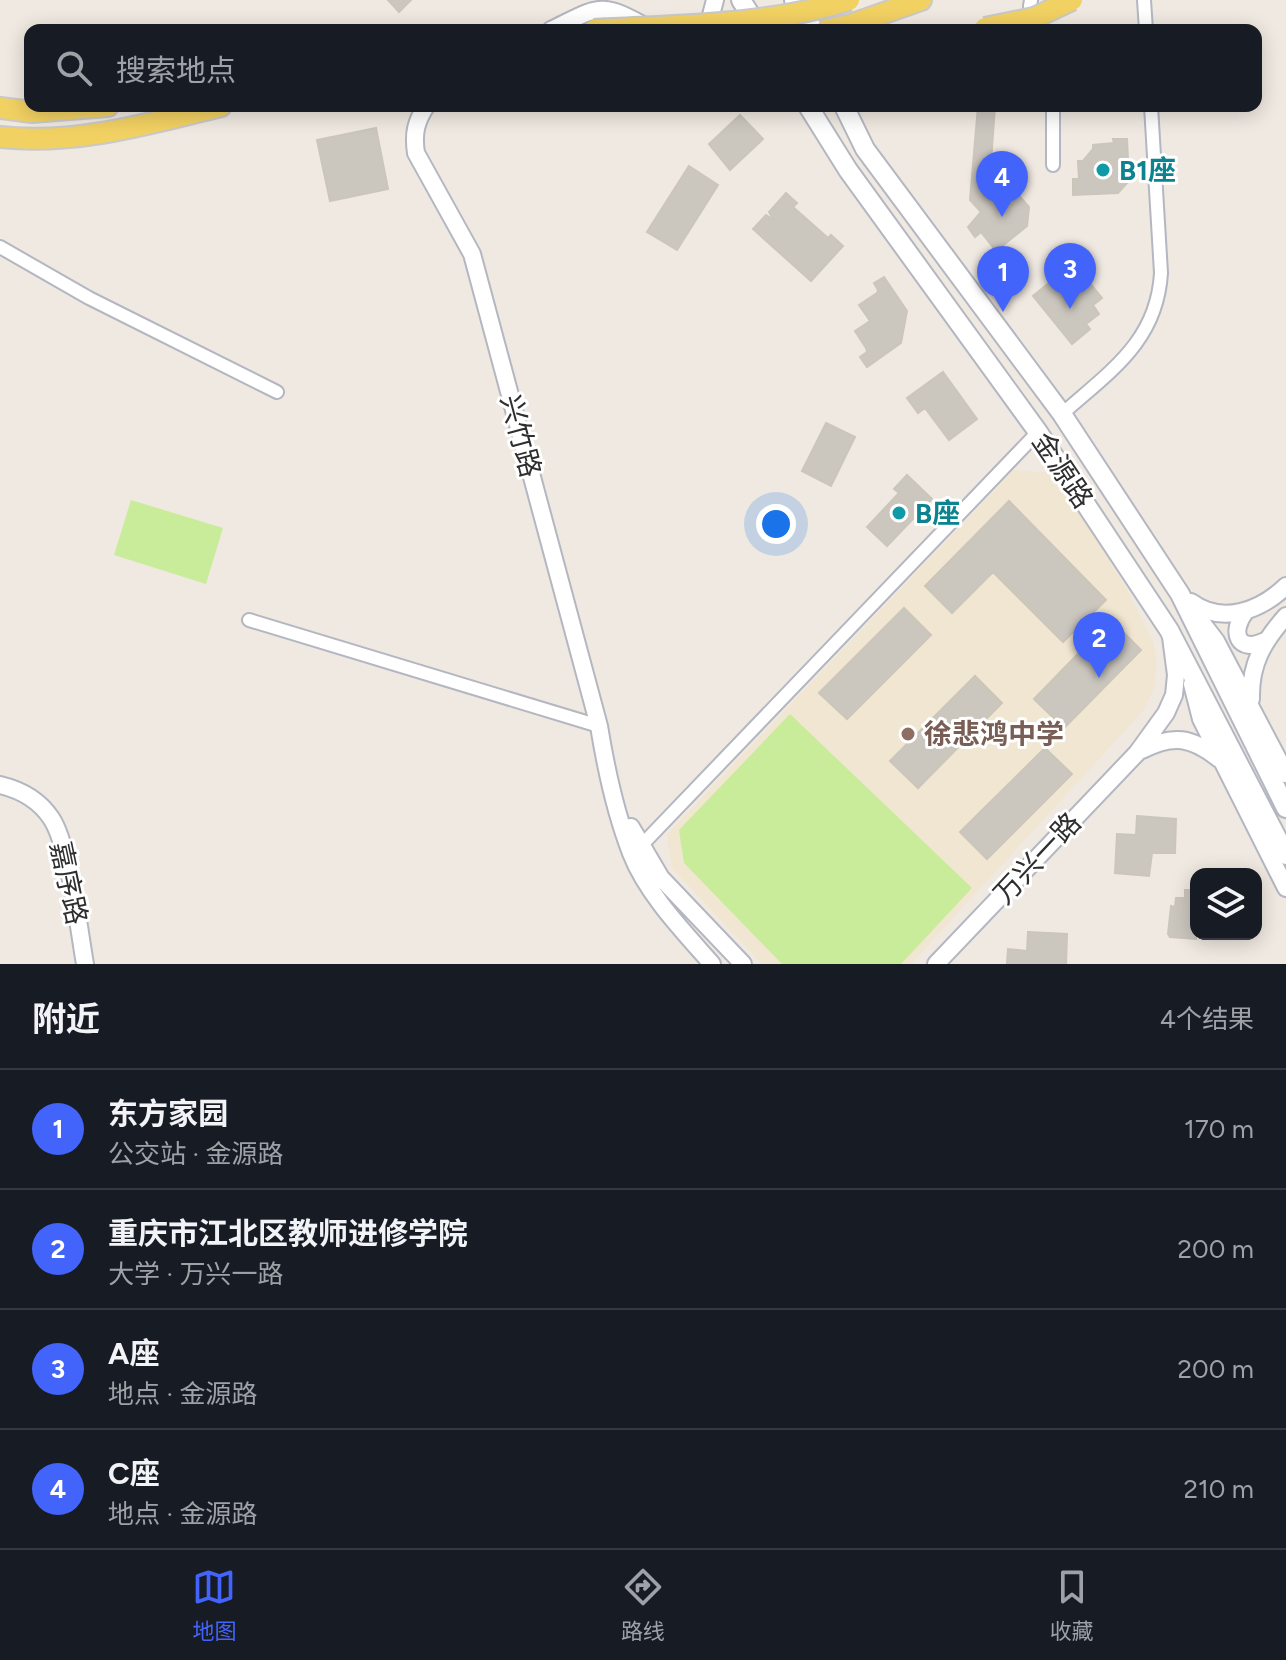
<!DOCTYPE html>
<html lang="zh">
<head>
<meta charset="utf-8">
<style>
	:root { --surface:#171b24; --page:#20242c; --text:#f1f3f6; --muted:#9ea1a6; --line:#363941; --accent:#4264fb }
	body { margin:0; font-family:Figtree,"Noto Sans SC",sans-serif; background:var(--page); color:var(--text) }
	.controls { position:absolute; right:24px; bottom:24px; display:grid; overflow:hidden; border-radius:16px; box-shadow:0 4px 20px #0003 }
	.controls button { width:72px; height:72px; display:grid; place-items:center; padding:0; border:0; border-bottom:2px solid var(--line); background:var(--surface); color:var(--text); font:40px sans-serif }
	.you { position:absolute; left:776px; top:524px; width:28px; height:28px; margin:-20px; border:6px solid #fff; border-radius:50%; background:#1a73e8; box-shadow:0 0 0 12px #1a73e833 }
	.badge { display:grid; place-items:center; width:52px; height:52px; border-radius:50%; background:var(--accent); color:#fff; font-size:26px; font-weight:700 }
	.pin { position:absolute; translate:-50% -66px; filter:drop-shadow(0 2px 4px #0008) }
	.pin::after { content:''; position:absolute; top:42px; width:28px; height:24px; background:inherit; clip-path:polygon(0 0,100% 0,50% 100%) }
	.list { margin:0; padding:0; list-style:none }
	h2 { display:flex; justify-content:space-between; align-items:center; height:104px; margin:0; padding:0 32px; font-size:34px }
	h2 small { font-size:26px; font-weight:400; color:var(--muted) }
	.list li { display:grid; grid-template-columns:52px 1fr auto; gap:24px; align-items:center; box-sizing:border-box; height:120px; padding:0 32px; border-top:2px solid var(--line) }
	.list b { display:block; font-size:30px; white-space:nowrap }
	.list p { margin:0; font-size:26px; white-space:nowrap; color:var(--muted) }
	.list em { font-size:26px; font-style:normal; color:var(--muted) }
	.icon { flex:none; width:44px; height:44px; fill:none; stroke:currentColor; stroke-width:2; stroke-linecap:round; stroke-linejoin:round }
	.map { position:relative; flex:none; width:1286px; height:964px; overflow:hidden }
	.search { position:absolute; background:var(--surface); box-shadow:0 4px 20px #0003; left:24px; right:24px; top:24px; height:88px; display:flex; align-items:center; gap:20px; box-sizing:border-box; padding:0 28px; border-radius:16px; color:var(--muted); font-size:30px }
	.sheet { height:584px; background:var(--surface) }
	nav { display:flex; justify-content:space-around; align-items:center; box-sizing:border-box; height:112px; border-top:2px solid var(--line); background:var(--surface); font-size:22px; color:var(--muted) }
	nav a { display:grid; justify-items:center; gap:4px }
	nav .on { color:var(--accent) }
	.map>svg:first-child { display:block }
</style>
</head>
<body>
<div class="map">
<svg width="1286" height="964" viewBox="0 0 1286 964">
	<rect width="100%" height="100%" fill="#efe9e1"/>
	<!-- education -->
	<path fill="#f0e6d1" d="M 1014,470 L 1054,473 L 1127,589 L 1153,642 L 1156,655 L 1155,685 L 1150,698 L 1142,712 L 911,964 L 762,964 L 672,868 L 667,834 Z"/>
	<!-- pitch -->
	<path fill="#c9ec9a" d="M 131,500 L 223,528 L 206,584 L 114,555 Z
		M 790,714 L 972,888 L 901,964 L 782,964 L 684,863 L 679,830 Z"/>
	<!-- building -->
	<path fill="#cbc7bf" stroke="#cbc5ba" stroke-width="2" d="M 388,0 L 411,0 L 399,12 Z
		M 978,106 L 995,106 L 989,190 L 1003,177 L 1029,207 L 1027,226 L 996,251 L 981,232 L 975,237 L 968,227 L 981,212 L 970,200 Z
		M 740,115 L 763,139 L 730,170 L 709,144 Z
		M 376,128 L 388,189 L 330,201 L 317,140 Z
		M 1113,139 L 1127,139 L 1129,181 L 1118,193 L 1073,195 L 1073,179 L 1079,179 L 1078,161 L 1083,161 L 1093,149 L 1093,145 L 1114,143 Z
		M 689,166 L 718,185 L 677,250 L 647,232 Z
		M 786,193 L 797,203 L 793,207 L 828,238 L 831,235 L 843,246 L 811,281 L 753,229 L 766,215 L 774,220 L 769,212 Z
		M 1065,270 L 1074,282 L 1083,275 L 1102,298 L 1093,305 L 1099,314 L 1086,324 L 1090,329 L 1072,344 L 1033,296 Z
		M 884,277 L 907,311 L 901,343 L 867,367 L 860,357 L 867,352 L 866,348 L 855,331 L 870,321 L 859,305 L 877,293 L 878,290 L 874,283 Z
		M 943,372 L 977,419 L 949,440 L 925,408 L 918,413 L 907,398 Z
		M 826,423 L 855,437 L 831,486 L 802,471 Z
		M 907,475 L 932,499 L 887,546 L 867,527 L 899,493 L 894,489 Z
		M 1009,501 L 1106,600 L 1063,642 L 993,572 L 952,613 L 925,586 Z
		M 904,608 L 931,635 L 847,719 L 819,693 Z
		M 1111,620 L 1141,650 L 1064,728 L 1034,699 Z
		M 975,676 L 1002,703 L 918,788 L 890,761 Z
		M 1045,748 L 1072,774 L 987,859 L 960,832 Z
		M 1137,816 L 1176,819 L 1175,853 L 1152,853 L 1149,876 L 1115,873 L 1117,834 L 1136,835 Z
		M 1185,890 L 1196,890 L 1196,939 L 1170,937 L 1168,934 L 1171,906 L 1175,907 L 1176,898 L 1185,898 Z
		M 1028,932 L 1067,934 L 1066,964 L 1007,964 L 1008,949 L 1027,951 Z"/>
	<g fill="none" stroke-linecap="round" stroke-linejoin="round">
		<defs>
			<path id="minor" d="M 1031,0 L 1030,6 L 1038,30
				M 1144,0 L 1146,30
				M 1053,106 L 1053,165
				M 0,247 L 89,298 L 277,392
				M 1062,414 C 1109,372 1157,342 1161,273 L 1151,106
				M 249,620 L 599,726
				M 637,850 L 1038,432"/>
			<path id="tertiary" d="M 700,29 L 710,19 L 715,0
				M 551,30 C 599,7 599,0 648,28
				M 426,106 C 416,122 413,133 416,153 L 472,254 L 599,726 C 606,769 615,812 631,853 C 647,894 683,931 712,964
				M 1191,602 C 1222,625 1260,611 1286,586
				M 1246,611 C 1229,632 1238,654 1265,641
				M 1196,615 L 1216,641 L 1286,774
				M 1192,684 L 1201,719 L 1286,888
				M 1251,699 C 1250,664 1263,642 1286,616
				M 1142,750 C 1173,734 1192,737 1219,759
				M 0,785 C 21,790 39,800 51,818 C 69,844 79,930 85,964
				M 631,827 L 661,878 L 743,964
				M 936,964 L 1137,753 L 1166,713 L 1174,695 L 1176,675 L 1171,637"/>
			<path id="secondary" d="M 741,0 L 760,30
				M 794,0 L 814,30
				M 808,106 L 848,170 L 1038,432 L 1169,630 L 1286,855
				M 844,106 L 865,149 L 1062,414 L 1180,594 L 1286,808"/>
			<path id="primary" d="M 826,30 L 850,25 L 921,0
				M 0,108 L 32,112 L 108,106
				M 0,137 C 76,145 148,124 221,106"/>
		</defs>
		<!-- minor casing -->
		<use href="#minor" stroke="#b4b7c1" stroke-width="16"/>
		<!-- tertiary casing -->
		<use href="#tertiary" stroke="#b4b7c1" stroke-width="20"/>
		<!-- secondary casing -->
		<use href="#secondary" stroke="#b4b7c1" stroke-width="22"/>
		<!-- primary casing -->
		<use href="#primary" stroke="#c9c9c9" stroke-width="24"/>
		<!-- minor -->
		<use href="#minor" stroke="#fff" stroke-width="12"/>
		<!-- tertiary -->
		<use href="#tertiary" stroke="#fff" stroke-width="16"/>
		<!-- secondary -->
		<use href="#secondary" stroke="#fff" stroke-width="18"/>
		<!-- primary -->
		<use href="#primary" stroke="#f2d163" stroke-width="20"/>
		<defs>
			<path id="primary-bridge" d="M 985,28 L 1034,18 L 1072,0
				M 594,30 C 679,25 767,26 849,0"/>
		</defs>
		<!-- primary-bridge casing -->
		<use href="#primary-bridge" stroke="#c9c9c9" stroke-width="24" stroke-linecap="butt"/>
		<!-- primary-bridge -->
		<use href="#primary-bridge" stroke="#f2d163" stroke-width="20"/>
	</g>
	<!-- markers -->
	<g fill="#0f9aa8" stroke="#fff" stroke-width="3">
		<circle cx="1103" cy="170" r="8"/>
		<circle cx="899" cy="513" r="8"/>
	</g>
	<circle fill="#8d6e63" stroke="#fff" stroke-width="3" cx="908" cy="734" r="8"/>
	<g text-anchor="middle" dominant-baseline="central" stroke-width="6" stroke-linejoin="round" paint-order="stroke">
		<!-- culture labels -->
		<g font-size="28" font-weight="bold" fill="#0d838f" stroke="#fff" text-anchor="start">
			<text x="1119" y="170">B1座</text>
			<text x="915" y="513">B座</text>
		</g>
		<!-- street labels -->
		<g font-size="28" fill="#2e2e2e" stroke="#fff">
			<text transform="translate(521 436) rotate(75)">兴竹路</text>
			<text transform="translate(1063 470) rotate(56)">金源路</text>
			<text transform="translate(1037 858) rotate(-47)">万兴一路</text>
			<text transform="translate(69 883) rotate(78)">嘉序路</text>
		</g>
		<!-- education labels -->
		<g font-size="28" font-weight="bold" fill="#785e54" stroke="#fff" text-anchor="start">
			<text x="924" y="734">徐悲鸿中学</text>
		</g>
	</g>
</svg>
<div class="controls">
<button><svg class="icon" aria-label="layers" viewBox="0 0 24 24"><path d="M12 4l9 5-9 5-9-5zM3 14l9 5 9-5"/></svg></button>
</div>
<div class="you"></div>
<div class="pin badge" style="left:1003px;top:312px">1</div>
<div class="pin badge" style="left:1099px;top:678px">2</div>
<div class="pin badge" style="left:1070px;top:309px">3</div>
<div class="pin badge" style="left:1002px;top:217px">4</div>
<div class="search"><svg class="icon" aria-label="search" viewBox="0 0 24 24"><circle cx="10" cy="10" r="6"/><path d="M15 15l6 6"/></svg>搜索地点</div>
</div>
<section class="sheet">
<h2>附近<small>4个结果</small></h2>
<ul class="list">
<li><span class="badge">1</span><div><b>东方家园</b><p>公交站 · 金源路</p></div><em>170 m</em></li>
<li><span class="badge">2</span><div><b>重庆市江北区教师进修学院</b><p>大学 · 万兴一路</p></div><em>200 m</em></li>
<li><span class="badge">3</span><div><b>A座</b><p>地点 · 金源路</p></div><em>200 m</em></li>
<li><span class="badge">4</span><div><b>C座</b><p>地点 · 金源路</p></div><em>210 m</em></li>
</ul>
</section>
<nav>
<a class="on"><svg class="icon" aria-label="map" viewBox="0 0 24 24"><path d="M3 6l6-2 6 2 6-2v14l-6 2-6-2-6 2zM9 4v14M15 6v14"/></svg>地图</a>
<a><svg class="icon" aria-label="directions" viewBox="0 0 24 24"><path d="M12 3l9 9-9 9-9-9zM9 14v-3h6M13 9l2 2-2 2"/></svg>路线</a>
<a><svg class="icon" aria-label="saved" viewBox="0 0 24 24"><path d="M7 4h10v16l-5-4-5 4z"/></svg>收藏</a>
</nav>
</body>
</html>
